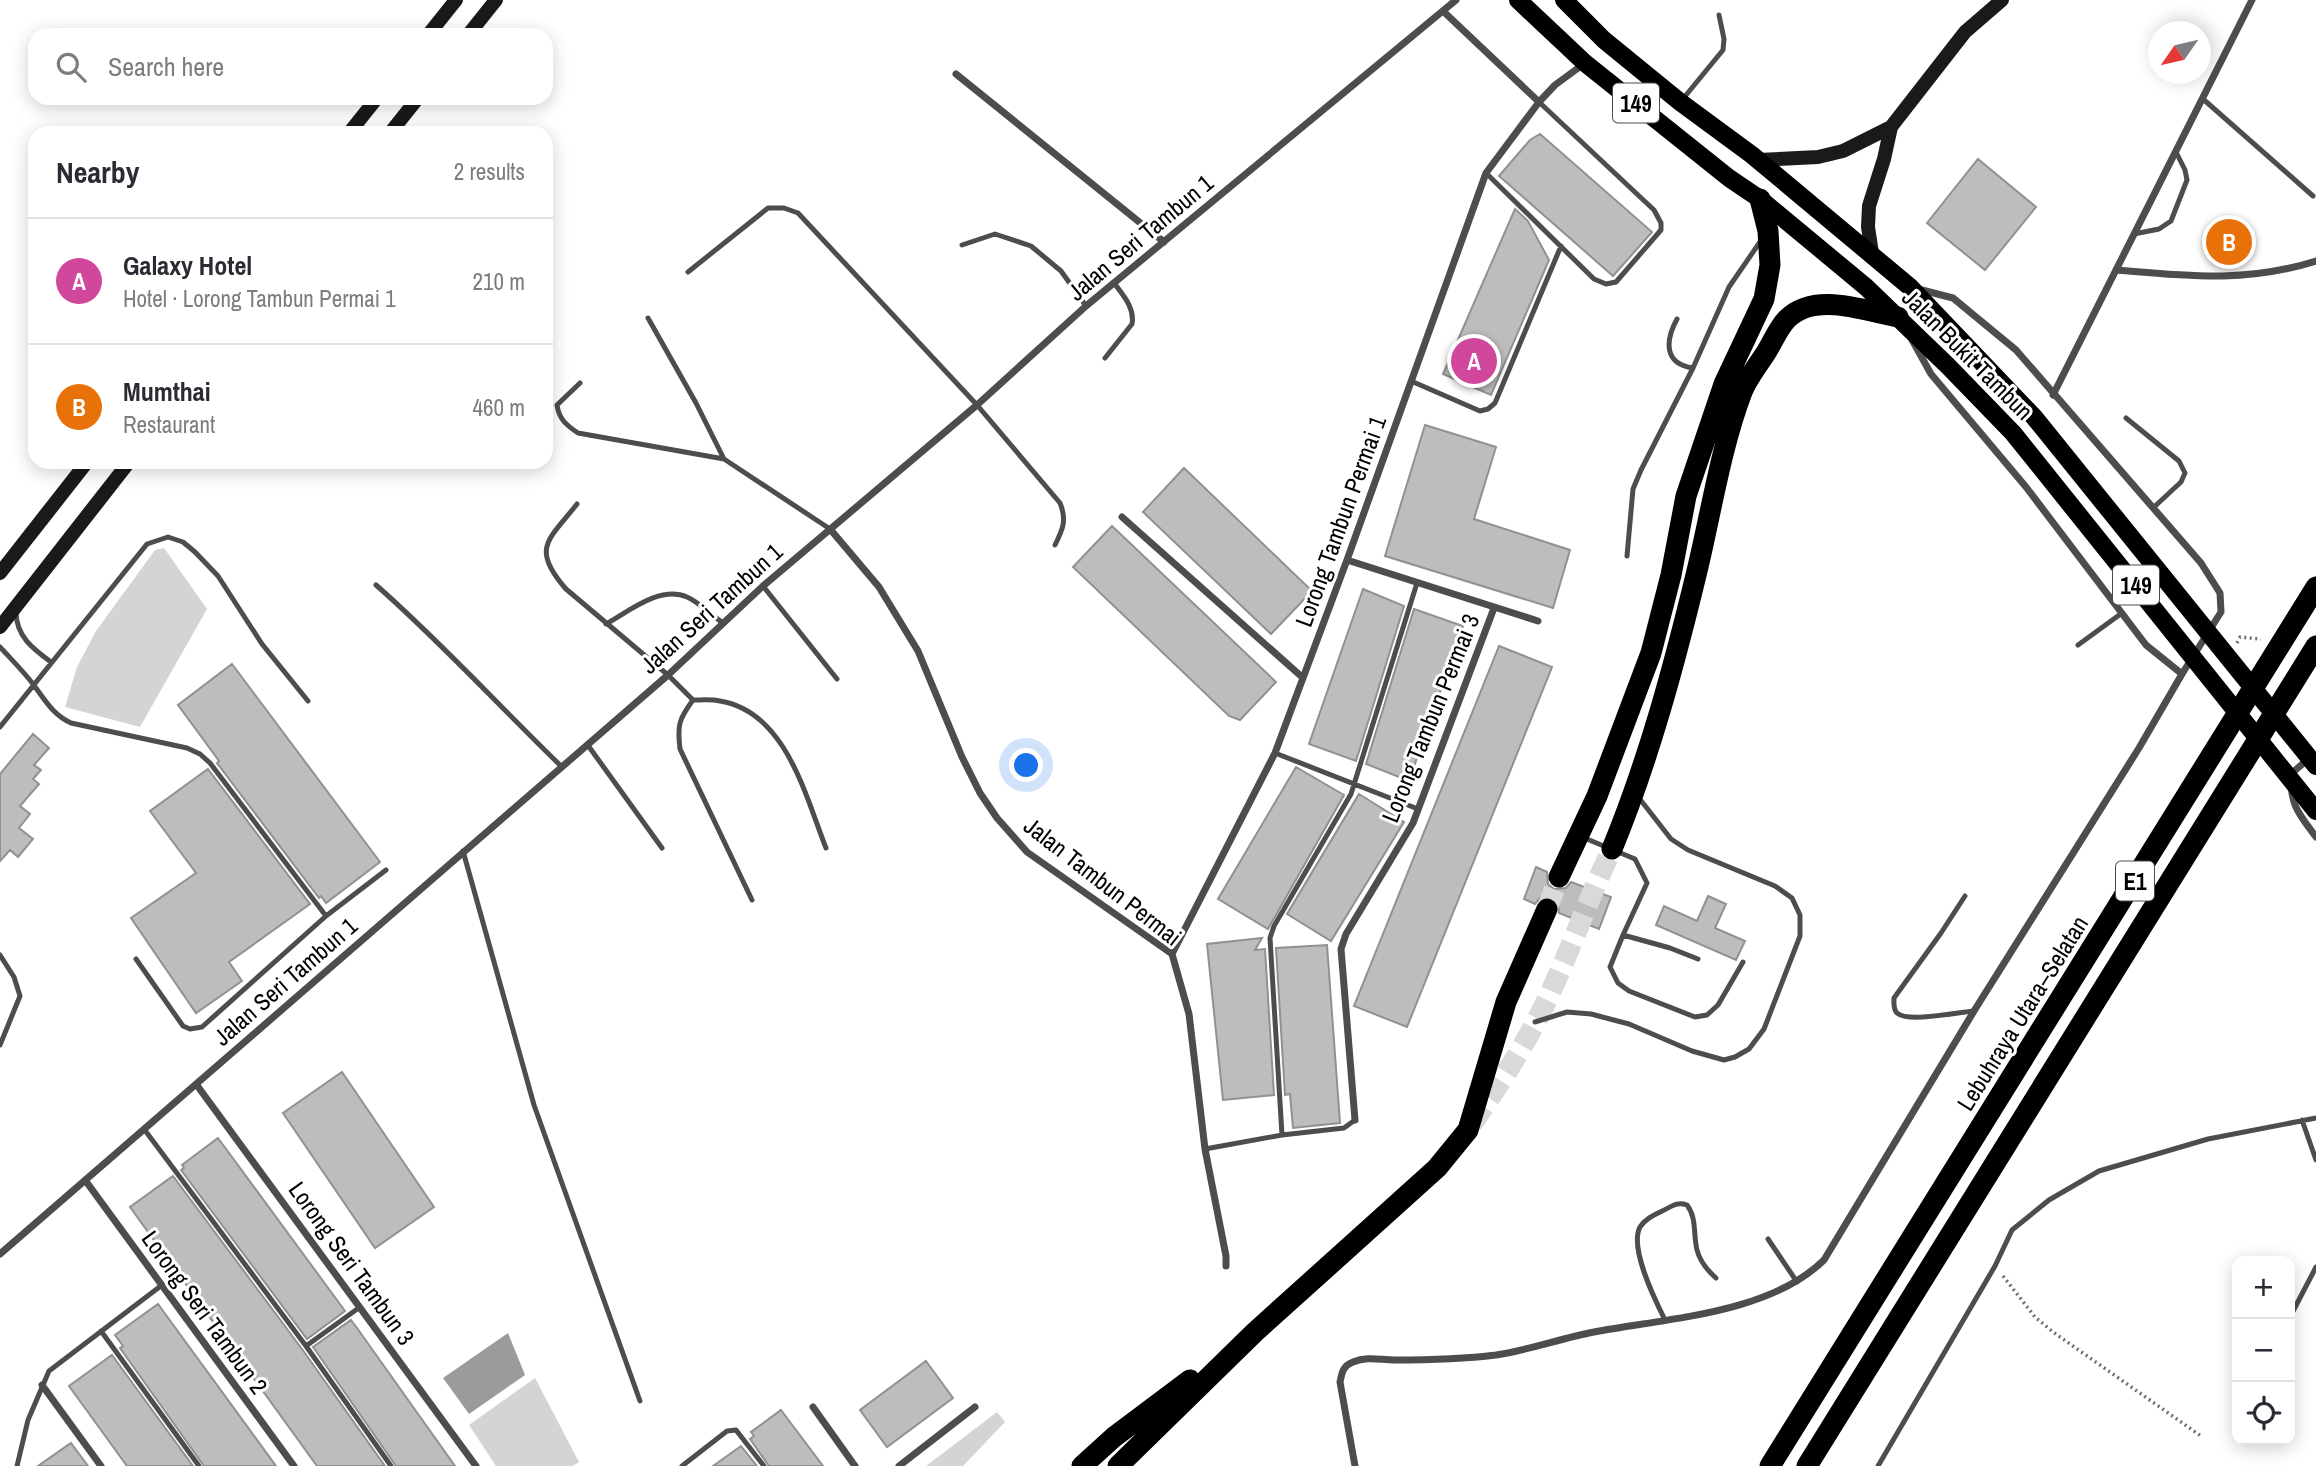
<!DOCTYPE html>
<html lang="en">
<head>
<meta charset="utf-8">
<style>
	:root { --surface:#fff; --page:#f7f7f7; --text:#2b2b33; --muted:#7c7c81; --line:#e1e1e2; --accent:#000 }
	body { margin:0; font-family:"Archivo Narrow",sans-serif; background:var(--page); color:var(--text) }
	.controls { position:absolute; right:21px; bottom:21px; display:grid; overflow:hidden; border-radius:14px; box-shadow:0 4px 18px #0003 }
	.controls button { width:63px; height:63px; display:grid; place-items:center; padding:0; border:0; border-bottom:2px solid var(--line); background:var(--surface); color:var(--text); font:35px sans-serif }
	.compass { position:absolute; left:2148px; top:21px; width:63px; height:63px; border-radius:50%; background:var(--surface); box-shadow:0 4px 18px #0003; rotate:236deg }
	.you { position:absolute; left:1027px; top:766px; width:24px; height:24px; margin:-18px; border:5px solid #fff; border-radius:50%; background:#1a73e8; box-shadow:0 0 0 10px #1a73e833 }
	.badge { display:grid; place-items:center; width:46px; height:46px; border-radius:50%; background:var(--accent); color:#fff; font-size:23px; font-weight:700 }
	.pin { position:absolute; translate:-50% -50%; border:4px solid #fff; box-shadow:0 2px 7px #0006 }
	.list { margin:0; padding:0; list-style:none }
	h2 { display:flex; justify-content:space-between; align-items:center; height:91px; margin:0; padding:0 28px; font-size:30px }
	h2 small { font-size:23px; font-weight:400; color:var(--muted) }
	.list li { display:grid; grid-template-columns:46px 1fr auto; gap:21px; align-items:center; box-sizing:border-box; height:126px; padding:0 28px; border-top:2px solid var(--line) }
	.list b { display:block; font-size:26px; white-space:nowrap }
	.list p { margin:0; font-size:23px; white-space:nowrap; color:var(--muted) }
	.list em { font-size:23px; font-style:normal; color:var(--muted) }
	.icon { flex:none; width:38px; height:38px; fill:none; stroke:currentColor; stroke-width:2; stroke-linecap:round; stroke-linejoin:round }
	.map { position:relative; flex:none; width:2316px; height:1466px; overflow:hidden }
	.search { position:absolute; background:var(--surface); box-shadow:0 4px 18px #0003; left:28px; top:28px; width:525px; height:77px; display:flex; align-items:center; gap:18px; box-sizing:border-box; padding:0 24px; border-radius:21px; color:var(--muted); font-size:26px }
	.panel { position:absolute; background:var(--surface); box-shadow:0 4px 18px #0003; left:28px; top:126px; width:525px; height:343px; border-radius:21px }
	.map>svg:first-child { display:block }
</style>
</head>
<body>
<div class="map">
<svg width="2316" height="1466" viewBox="0 0 2316 1466">
	<rect width="100%" height="100%" fill="#fff"/>
	<!-- green -->
	<path fill="#d4d4d4" d="M 164,548 L 207,609 L 140,727 L 65,707 L 77,667 L 96,631 L 155,550 Z
		M 535,1378 L 579,1462 L 573,1466 L 496,1466 L 469,1425 Z
		M 997,1412 L 1005,1422 L 963,1466 L 926,1466 Z"/>
	<!-- water -->
	<path fill="#9b9b9b" d="M 508,1333 L 525,1375 L 469,1414 L 443,1378 Z"/>
	<!-- building -->
	<path fill="#bdbdbd" stroke="#919191" stroke-width="2" d="M 1540,134 L 1652,232 L 1613,276 L 1499,176 L 1530,140 Z
		M 1978,159 L 2036,207 L 1985,270 L 1927,223 Z
		M 1515,209 L 1528,221 L 1549,260 L 1491,395 L 1443,374 Z
		M 1425,425 L 1496,447 L 1474,519 L 1570,550 L 1553,608 L 1385,556 Z
		M 1184,468 L 1312,591 L 1271,634 L 1143,512 Z
		M 1112,526 L 1276,682 L 1240,720 L 1229,716 L 1073,567 Z
		M 1363,589 L 1404,606 L 1356,761 L 1309,744 Z
		M 1414,609 L 1463,626 L 1409,781 L 1366,764 Z
		M 1499,646 L 1552,667 L 1407,1027 L 1354,1006 Z
		M 232,664 L 380,862 L 326,903 L 321,896 L 319,898 L 217,763 L 219,761 L 178,705 Z
		M 33,734 L 49,748 L 34,765 L 41,770 L 33,779 L 39,784 L 20,806 L 30,814 L 19,828 L 33,839 L 18,857 L 10,850 L 0,861 L 0,774 Z
		M 1296,767 L 1344,795 L 1268,929 L 1218,899 Z
		M 208,769 L 310,904 L 229,962 L 242,981 L 196,1013 L 131,918 L 196,873 L 150,811 Z
		M 1359,794 L 1404,822 L 1331,941 L 1287,914 Z
		M 1536,867 L 1547,872 L 1548,884 L 1554,889 L 1566,888 L 1571,882 L 1611,897 L 1599,929 L 1559,913 L 1558,902 L 1552,897 L 1540,898 L 1535,904 L 1524,899 Z
		M 1708,896 L 1726,904 L 1715,928 L 1745,941 L 1736,960 L 1656,925 L 1664,906 L 1697,921 Z
		M 1262,938 L 1255,950 L 1265,949 L 1274,1095 L 1223,1100 L 1207,944 Z
		M 1327,945 L 1340,1123 L 1293,1128 L 1290,1094 L 1285,1095 L 1276,948 Z
		M 342,1072 L 434,1207 L 375,1248 L 283,1113 Z
		M 218,1138 L 345,1311 L 307,1339 L 181,1170 L 184,1168 L 182,1165 Z
		M 173,1176 L 302,1349 L 385,1466 L 317,1466 L 130,1207 Z
		M 158,1304 L 276,1466 L 204,1466 L 120,1348 L 123,1346 L 115,1335 Z
		M 351,1320 L 357,1328 L 455,1466 L 396,1466 L 313,1347 Z
		M 112,1355 L 193,1466 L 127,1466 L 69,1386 Z
		M 926,1361 L 953,1398 L 887,1447 L 860,1410 Z
		M 781,1410 L 823,1466 L 769,1466 L 750,1439 L 754,1436 L 751,1432 Z
		M 71,1443 L 88,1466 L 38,1466 Z
		M 741,1446 L 757,1466 L 713,1466 Z"/>
	<g fill="none" stroke-linecap="round" stroke-linejoin="round">
		<!-- highway-tunnel -->
		<path stroke="#d9d9d9" stroke-width="21" stroke-dasharray="21 10" stroke-linecap="butt" d="M 1547,909 L 1559,877
			M 1472,1124 C 1502,1081 1531,1036 1552,989 C 1573,943 1590,895 1612,849"/>
		<!-- path -->
		<path stroke="#6f6f6f" stroke-width="3.5" stroke-dasharray="2 3.5" stroke-linecap="butt" d="M 2237,643 L 2240,637 L 2261,639
			M 2003,1276 L 2035,1317 L 2053,1332 L 2201,1436"/>
		<!-- lane -->
		<path stroke="#4d4d4d" stroke-width="5" d="M 2203,99 L 2313,196
			M 1682,100 L 1723,50 L 1724,39 L 1719,15
			M 1486,173 L 1594,279 L 1606,284 L 1616,282 L 1661,230 L 1661,223 L 1654,210 L 1539,102
			M 2134,234 L 2159,229 L 2171,221 L 2187,180 L 2185,170 L 2176,152
			M 962,245 L 995,234 L 1031,246 L 1061,271 L 1086,306
			M 688,272 L 768,208 L 784,208 L 798,213 L 977,405 L 1060,503 C 1067,520 1063,529 1055,545
			M 648,318 L 696,403 L 724,459
			M 1677,319 C 1665,341 1664,364 1693,368 L 1729,287 L 1762,239
			M 1105,358 L 1132,324 C 1135,308 1123,295 1114,283
			M 1411,381 L 1480,411 L 1488,409 L 1495,403 L 1561,246
			M 580,383 L 557,405 C 559,419 566,425 578,433 L 724,459 L 830,529
			M 2126,418 L 2179,461 L 2185,473 L 2181,482 L 2153,508
			M 577,504 C 549,540 530,548 566,589 L 668,675 L 693,700 C 702,700 712,699 720,701 C 786,712 805,795 826,848
			M 1627,556 L 1633,489 L 1641,470 L 1693,368
			M 376,585 C 441,642 499,706 561,766
			M 763,586 L 837,679
			M 16,612 C 16,636 33,649 51,662
			M 606,624 C 628,612 660,585 687,597 C 699,602 711,615 723,623
			M 2078,645 L 2122,613
			M 0,647 C 11,659 23,671 33,684 C 45,700 53,715 71,723 L 187,748 L 200,754 L 210,763 L 326,916 L 386,870
			M 693,700 C 679,719 677,725 680,749 L 752,900
			M 0,727 L 147,544 L 168,537 L 183,542 L 195,552 L 218,576 L 262,644 L 308,701
			M 587,744 L 662,848
			M 1275,753 L 1418,809
			M 1582,837 L 1635,859 L 1647,883 L 1623,935 L 1670,948 L 1698,959
			M 463,851 L 534,1105 L 640,1401
			M 1965,896 L 1941,933 L 1894,998 C 1894,1003 1893,1009 1897,1013 C 1908,1023 1959,1012 1974,1011
			M 1623,935 L 1610,967 L 1618,983 L 1629,991 L 1695,1017 L 1707,1015 L 1718,1005 L 1743,962
			M 0,955 L 14,977 L 20,996 L 0,1045
			M 136,959 L 183,1026 L 190,1029 L 202,1027 L 326,916
			M 1535,1022 L 1567,1012 L 1591,1014 L 1629,1024 L 1692,1051 L 1724,1060 L 1735,1057 L 1749,1049 L 1764,1029 L 1800,936 L 1800,915 L 1792,898 L 1775,886 L 1688,850 L 1671,839 L 1639,798
			M 2302,1120 L 2316,1160
			M 144,1129 L 306,1346 L 391,1466
			M 1282,1135 L 1270,938 L 1274,926 L 1351,794 L 1417,583
			M 1205,1149 L 1282,1135 L 1344,1128 L 1355,1120
			M 1768,1239 L 1797,1282
			M 2290,1317 L 2316,1267
			M 1665,1320 C 1655,1300 1629,1248 1640,1227 C 1645,1219 1654,1215 1662,1211 C 1671,1207 1677,1201 1687,1205 C 1697,1218 1693,1234 1697,1250 C 1700,1262 1707,1270 1716,1278
			M 101,1331 L 199,1466
			M 306,1346 L 360,1307
			M 17,1466 L 28,1420 L 49,1371 L 162,1285
			M 682,1466 L 727,1431 L 736,1430 L 764,1466
			M 1878,1466 L 1995,1266 L 2012,1230 L 2049,1200 L 2099,1171 L 2208,1139 L 2316,1118"/>
		<!-- street -->
		<path stroke="#4d4d4d" stroke-width="7" d="M 1444,12 L 1539,102
			M 956,74 L 1164,242
			M 2116,270 C 2188,276 2246,283 2316,261
			M 1911,338 L 1931,374 L 2026,487 L 2146,645 L 2182,674 L 2221,612 L 2220,593 L 2201,563 L 2016,350 L 1953,298 L 1918,289
			M 2053,395 L 2252,0
			M 1122,517 L 1302,677
			M 830,529 L 879,587 L 918,651 L 962,757 L 980,793 L 997,818 L 1027,852 L 1172,954 L 1189,1014 L 1205,1149 L 1226,1256 L 1226,1266
			M 1347,560 L 1538,621
			M 2308,759 L 2291,774 C 2290,805 2298,813 2316,837
			M 1172,954 L 1275,753 L 1347,560 L 1486,173 L 1539,102 L 1555,85 L 1585,63
			M 196,1084 L 476,1466
			M 1355,1120 L 1341,949 L 1346,934 L 1413,823 L 1494,608
			M 85,1180 L 294,1466
			M 0,1254 L 668,675 L 763,586 L 977,405 L 1086,306 L 1456,0
			M 42,1385 L 101,1466
			M 813,1407 L 855,1466
			M 899,1466 L 975,1407
			M 1355,1466 L 1340,1382 C 1342,1372 1343,1366 1353,1362 C 1367,1356 1380,1360 1395,1360 C 1428,1360 1463,1359 1496,1355 C 1529,1350 1562,1338 1594,1332 C 1667,1318 1769,1314 1824,1260 L 1974,1011 L 2139,748 L 2182,674"/>
		<!-- secondary -->
		<path stroke="#1a1a1a" stroke-width="14" d="M 428,35 L 456,0
			M 468,35 L 496,0
			M 349,133 L 377,98
			M 390,133 L 418,98
			M 1758,160 L 1818,157 L 1843,151 L 1891,127 L 1965,32 L 2002,0
			M 1872,253 L 1868,227 L 1869,206 L 1884,159 L 1891,127
			M 0,573 L 87,462
			M 0,627 L 129,462"/>
		<!-- primary -->
		<path stroke="#000" stroke-width="18" d="M 1518,0 L 1585,63 L 1729,178 L 1760,199 L 1866,287 L 1948,366 L 2013,433 L 2316,811
			M 1564,0 L 1604,40 L 1680,102 L 1752,155 L 1910,287 L 2034,417 L 2316,766"/>
		<!-- highway -->
		<path stroke="#000" stroke-width="21" d="M 1612,849 C 1649,759 1674,666 1697,571 C 1711,513 1721,447 1742,392 C 1748,377 1759,364 1767,351 C 1773,341 1779,327 1787,319 C 1815,291 1865,311 1898,317
			M 1559,877 L 1597,796 L 1651,653 L 1671,575 L 1686,496 L 1724,384 L 1764,299 L 1770,265 L 1768,231 L 1760,199
			M 1082,1466 L 1114,1437 L 1190,1380
			M 1118,1466 L 1255,1332 L 1437,1168 L 1468,1130 L 1506,1002 L 1547,909
			M 1770,1466 L 2316,587
			M 1807,1466 L 2316,646"/>
	</g>
	<g text-anchor="middle" dominant-baseline="central" stroke-width="6" stroke-linejoin="round" paint-order="stroke">
		<!-- shield labels -->
		<g fill="#fff" stroke="#4c4c4c" stroke-width="2">
			<rect x="1613" y="83.5" width="46" height="39" rx="5"/>
			<rect x="2113" y="565.5" width="46" height="39" rx="5"/>
			<rect x="2116" y="861.5" width="38" height="39" rx="5"/>
		</g>
		<g font-size="23" font-weight="bold" fill="#000">
			<text x="1636" y="103">149</text>
			<text x="2136" y="585">149</text>
			<text x="2135" y="881">E1</text>
		</g>
		<!-- street labels -->
		<g font-size="24" fill="#000" stroke="#fff">
			<text transform="translate(1140 237) rotate(-40)">Jalan Seri Tambun 1</text>
			<text transform="translate(1968 354) rotate(45)">Jalan Bukit Tambun</text>
			<text transform="translate(1340 521) rotate(-70)">Lorong Tambun Permai 1</text>
			<text transform="translate(711 608) rotate(-42)">Jalan Seri Tambun 1</text>
			<text transform="translate(1430 718) rotate(-68)">Lorong Tambun Permai 3</text>
			<text transform="translate(1103 881) rotate(38)">Jalan Tambun Permai</text>
			<text transform="translate(285 981) rotate(-41)">Jalan Seri Tambun 1</text>
			<text transform="translate(2022 1013) rotate(-58)">Lebuhraya Utara–Selatan</text>
			<text transform="translate(352 1263) rotate(54)">Lorong Seri Tambun 3</text>
			<text transform="translate(205 1312) rotate(54)">Lorong Seri Tambun 2</text>
		</g>
	</g>
</svg>
<div class="controls">
<button>+</button>
<button>−</button>
<button><svg class="icon" aria-label="locate" viewBox="0 0 24 24"><circle cx="12" cy="12" r="6"/><path d="M12 2v4M12 18v4M2 12h4M18 12h4"/></svg></button>
</div>
<svg class="compass" viewBox="-18 -18 36 36"><path d="M0-13l5 13h-10z" fill="#e53935"/><path d="M0 13l5-13h-10z" fill="#7c7c81"/></svg>
<div class="you"></div>
<div class="pin badge" style="left:1474px;top:361px;background:#d1479c">A</div>
<div class="pin badge" style="left:2229px;top:242px;background:#e8710a">B</div>
<div class="search"><svg class="icon" aria-label="search" viewBox="0 0 24 24"><circle cx="10" cy="10" r="6"/><path d="M15 15l6 6"/></svg>Search here</div>
<section class="panel">
<h2>Nearby<small>2 results</small></h2>
<ul class="list">
<li><span class="badge" style="background:#d1479c">A</span><div><b>Galaxy Hotel</b><p>Hotel · Lorong Tambun Permai 1</p></div><em>210 m</em></li>
<li><span class="badge" style="background:#e8710a">B</span><div><b>Mumthai</b><p>Restaurant</p></div><em>460 m</em></li>
</ul>
</section>
</div>
</body>
</html>
